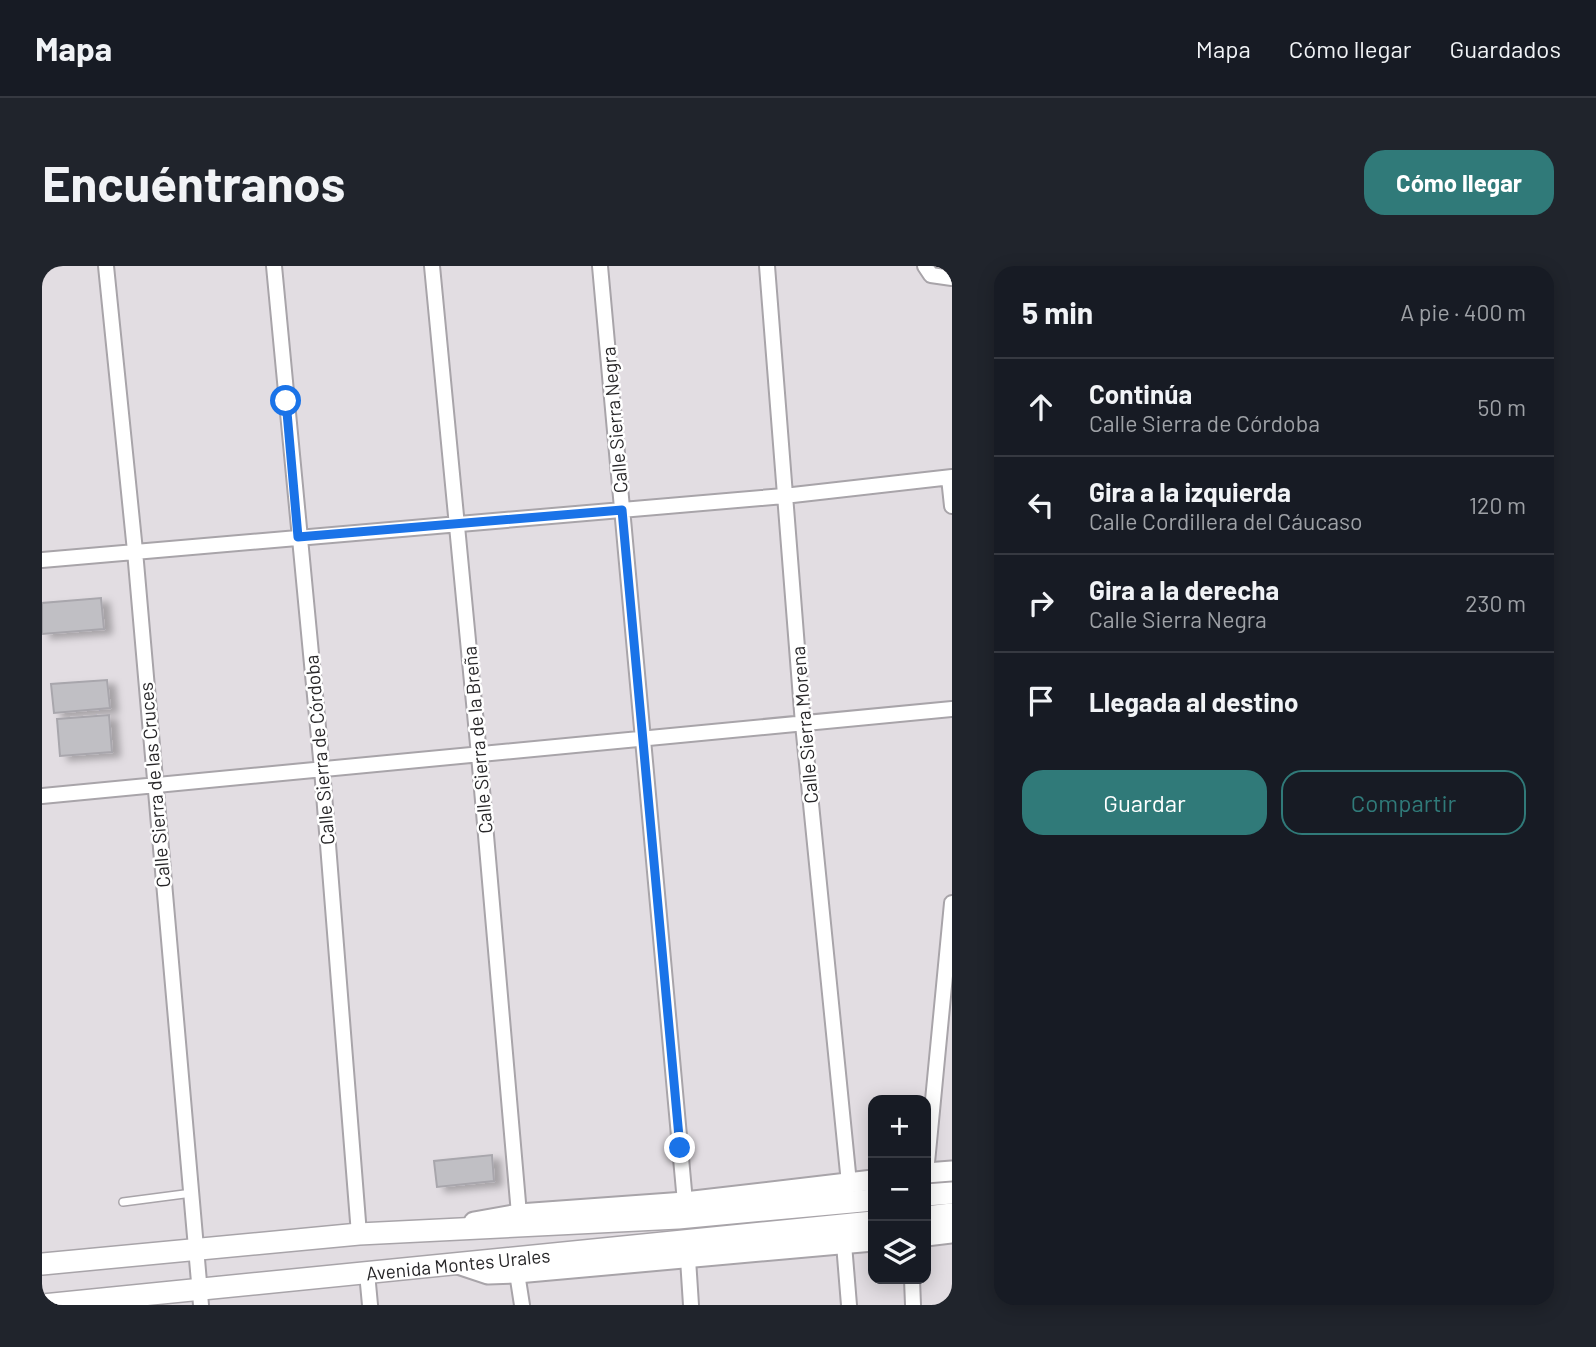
<!DOCTYPE html>
<html lang="es">
<head>
<meta charset="utf-8">
<style>
	:root { --surface:#171b24; --page:#20242c; --text:#f1f3f6; --muted:#9ea1a6; --line:#363941; --accent:#307a79 }
	body { margin:0; font-family:Barlow,sans-serif; background:var(--page); color:var(--text) }
	.controls { position:absolute; right:21px; bottom:21px; display:grid; overflow:hidden; border-radius:14px; box-shadow:0 4px 18px #0003 }
	.controls button { width:63px; height:63px; display:grid; place-items:center; padding:0; border:0; border-bottom:2px solid var(--line); background:var(--surface); color:var(--text); font:35px sans-serif }
	.stop { position:absolute; width:21px; height:21px; margin:-16px; border:5px solid #1a73e8; border-radius:50%; background:#fff }
	.stop.end { background:#1a73e8; border-color:#fff; box-shadow:0 2px 7px #0008 }
	.list { margin:0; padding:0; list-style:none }
	h2 { display:flex; justify-content:space-between; align-items:center; height:91px; margin:0; padding:0 28px; font-size:30px }
	h2 small { font-size:23px; font-weight:400; color:var(--muted) }
	.list li { display:grid; grid-template-columns:46px 1fr auto; gap:21px; align-items:center; box-sizing:border-box; height:98px; padding:0 28px; border-top:2px solid var(--line) }
	.list b { display:block; font-size:26px; white-space:nowrap }
	.list p { margin:0; font-size:23px; white-space:nowrap; color:var(--muted) }
	.list em { font-size:23px; font-style:normal; color:var(--muted) }
	.actions { display:flex; gap:14px; padding:21px 28px }
	.actions a { flex:1; padding:16px 0; border:2px solid var(--accent); border-radius:21px; text-align:center; font-size:24px; color:var(--accent) }
	.actions .main { background:var(--accent); color:#fff }
	.icon { flex:none; width:38px; height:38px; fill:none; stroke:currentColor; stroke-width:2; stroke-linecap:round; stroke-linejoin:round }
	.map { position:relative; flex:none; width:910px; height:1039px; overflow:hidden; border-radius:21px }
	header { display:flex; align-items:center; gap:42px; box-sizing:border-box; height:98px; padding:0 35px; background:var(--surface); border-bottom:2px solid var(--line) }
	header strong { font-size:33px }
	nav { display:flex; gap:38px; margin-inline-start:auto; font-size:24px }
	.intro { display:flex; align-items:center; justify-content:space-between; box-sizing:border-box; height:168px; padding:0 42px }
	h1 { margin:0; font-size:49px }
	.button { padding:18px 32px; border-radius:21px; background:var(--accent); color:#fff; font-size:24px; font-weight:700 }
	main { display:flex; gap:42px; padding:0 42px }
	aside { flex:1; background:var(--surface); border-radius:21px; box-shadow:0 4px 18px #0003 }
	.map>svg:first-child { display:block }
</style>
</head>
<body>
<header>
<strong>Mapa</strong>
<nav><a>Mapa</a><a>Cómo llegar</a><a>Guardados</a></nav>
</header>
<div class="intro"><h1>Encuéntranos</h1><a class="button">Cómo llegar</a></div>
<main>
<div class="map">
<svg width="910" height="1039" viewBox="0 0 910 1039">
	<defs>
		<filter id="shadow"><feDropShadow dx="8" dy="4.5" stdDeviation="3.5" flood-color="#0004"/></filter>
	</defs>
	<rect width="100%" height="100%" fill="#e2dde2"/>
	<!-- building -->
	<path fill="#c0bfc4" stroke="#a8a6ac" stroke-width="2" filter="url(#shadow)" d="M 59,332 L 62,363 L 0,368 L 0,337 Z
		M 65,414 L 68,442 L 12,447 L 9,418 Z
		M 67,449 L 70,486 L 18,490 L 15,453 Z
		M 450,889 L 452,915 L 395,921 L 392,895 Z"/>
	<g fill="none" stroke-linecap="round" stroke-linejoin="round">
		<defs>
			<path id="service" d="M 81,936 L 150,927"/>
			<path id="minor" d="M 64,0 L 93,285 L 159,1039
				M 232,0 L 280,503 L 317,968
				M 390,0 L 437,489 L 477,948
				M 558,0 L 643,936
				M 725,0 L 761,458 L 807,917
				M 883,0 L 889,9 L 910,12
				M 907,212 L 910,240
				M 0,294 L 742,230 L 910,211
				M 0,530 L 910,443
				M 884,907 L 910,637
				M 802,978 L 807,1039
				M 646,993 L 649,1039
				M 325,1007 L 328,1039
				M 475,1007 L 480,1039
				M 870,1013 L 871,1039"/>
			<path id="tertiary" d="M 884,907 L 910,905
				M 432,956 L 477,948 L 643,936 L 831,914
				M 884,970 L 910,967
				M 416,998 L 446,1008 L 475,1007 L 831,975"/>
			<g id="secondary">
				<path d="M 884,929 L 910,927"/>
				<path d="M 884,951 L 910,948"/>
				<path d="M 0,998 L 317,968 L 636,952 L 831,934"/>
				<path id="s1" d="M 0,1039 L 831,956"/>
			</g>
		</defs>
		<!-- service casing -->
		<use href="#service" stroke="#a8a4a9" stroke-width="10"/>
		<!-- minor casing -->
		<use href="#minor" stroke="#a8a4a9" stroke-width="18"/>
		<!-- tertiary casing -->
		<use href="#tertiary" stroke="#a8a4a9" stroke-width="23"/>
		<!-- secondary casing -->
		<use href="#secondary" stroke="#a8a4a9" stroke-width="24"/>
		<!-- service -->
		<use href="#service" stroke="#fff" stroke-width="7"/>
		<!-- minor -->
		<use href="#minor" stroke="#fff" stroke-width="14"/>
		<!-- tertiary -->
		<use href="#tertiary" stroke="#fff" stroke-width="19"/>
		<!-- secondary -->
		<use href="#secondary" stroke="#fff" stroke-width="21"/>
	</g>
	<g fill="none" stroke-linecap="round" stroke-linejoin="round">
		<!-- route -->
		<path stroke="#1a73e8" stroke-width="9" d="M 244,135 L 256,271 L 580,244 L 638,882"/>
	</g>
	<g text-anchor="middle" dominant-baseline="central" stroke-width="5" stroke-linejoin="round" paint-order="stroke">
		<!-- street labels -->
		<g font-size="19" fill="#272628" stroke="#fff">
			<text transform="translate(572 154) rotate(-95)">Calle Sierra Negra</text>
			<text transform="translate(762 459) rotate(-95)">Calle Sierra Morena</text>
			<text transform="translate(435 474) rotate(-95)">Calle Sierra de la Breña</text>
			<text transform="translate(277 484) rotate(-95)">Calle Sierra de Córdoba</text>
			<text transform="translate(112 519) rotate(-95)">Calle Sierra de las Cruces</text>
			<text stroke="none"><textPath href="#s1" startOffset="418">Avenida Montes Urales</textPath></text>
		</g>
	</g>
</svg>
<div class="controls">
<button>+</button>
<button>−</button>
<button><svg class="icon" aria-label="layers" viewBox="0 0 24 24"><path d="M12 4l9 5-9 5-9-5zM3 14l9 5 9-5"/></svg></button>
</div>
<div class="stop" style="left:244px;top:135px"></div>
<div class="stop end" style="left:638px;top:882px"></div>
</div>
<aside>
<h2>5 min<small>A pie · 400 m</small></h2>
<ul class="list">
<li><svg class="icon" aria-label="ahead" viewBox="0 0 24 24"><path d="M12 20V5M6 11l6-6 6 6"/></svg><div><b>Continúa</b><p>Calle Sierra de Córdoba</p></div><em>50 m</em></li>
<li><svg class="icon" aria-label="left" viewBox="0 0 24 24"><path d="M17 20v-9H6M10 6l-5 5 5 5"/></svg><div><b>Gira a la izquierda</b><p>Calle Cordillera del Cáucaso</p></div><em>120 m</em></li>
<li><svg class="icon" aria-label="right" viewBox="0 0 24 24"><path d="M7 20v-9h11M14 6l5 5-5 5"/></svg><div><b>Gira a la derecha</b><p>Calle Sierra Negra</p></div><em>230 m</em></li>
<li><svg class="icon" aria-label="arrive" viewBox="0 0 24 24"><path d="M6 21V4h12l-3 4 3 4H6"/></svg><div><b>Llegada al destino</b></div></li>
</ul>
<div class="actions"><a class="main">Guardar</a><a>Compartir</a></div>
</aside>
</main>
</body>
</html>
